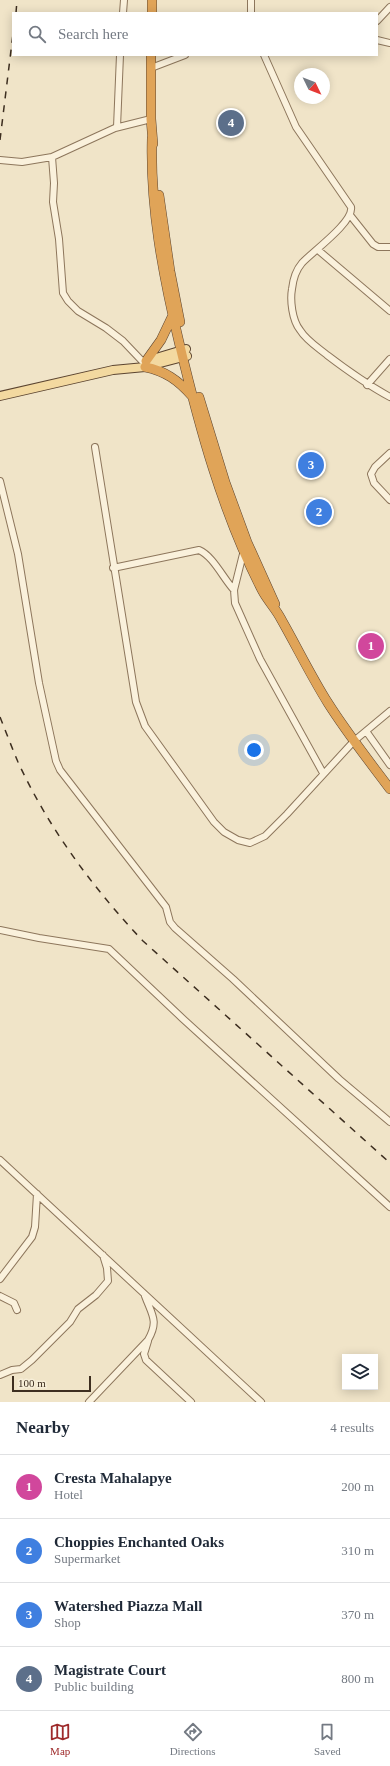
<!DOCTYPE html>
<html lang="en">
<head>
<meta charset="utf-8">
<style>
	:root { --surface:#fff; --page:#f2f2f3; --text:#1f2937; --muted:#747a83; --line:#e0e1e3; --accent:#9e2a2b }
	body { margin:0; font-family:Georgia,serif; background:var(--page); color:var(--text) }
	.controls { position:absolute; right:12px; bottom:12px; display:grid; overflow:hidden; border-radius:0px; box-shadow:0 2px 10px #0003 }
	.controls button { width:36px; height:36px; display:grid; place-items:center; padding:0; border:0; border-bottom:1px solid var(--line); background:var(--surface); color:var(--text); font:20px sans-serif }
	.compass { position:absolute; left:294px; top:68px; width:36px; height:36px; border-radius:50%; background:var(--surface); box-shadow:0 2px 10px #0003; rotate:133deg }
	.scale { position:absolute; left:12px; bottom:10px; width:79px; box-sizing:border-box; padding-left:4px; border:2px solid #3d2e20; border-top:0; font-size:11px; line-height:14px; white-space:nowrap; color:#3d2e20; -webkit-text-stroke:3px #f7eed8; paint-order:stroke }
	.you { position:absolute; left:254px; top:750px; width:14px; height:14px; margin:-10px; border:3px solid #fff; border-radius:50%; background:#1a73e8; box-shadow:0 0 0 6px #1a73e833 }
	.badge { display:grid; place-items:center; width:26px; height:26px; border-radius:50%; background:var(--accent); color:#fff; font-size:13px; font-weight:700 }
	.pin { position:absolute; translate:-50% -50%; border:2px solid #fff; box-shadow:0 1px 4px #0006 }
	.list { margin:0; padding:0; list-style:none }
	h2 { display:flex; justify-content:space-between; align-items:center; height:52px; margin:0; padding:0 16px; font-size:17px }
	h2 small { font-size:13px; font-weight:400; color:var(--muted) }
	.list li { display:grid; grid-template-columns:26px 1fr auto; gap:12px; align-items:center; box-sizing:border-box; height:64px; padding:0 16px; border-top:1px solid var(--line) }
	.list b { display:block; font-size:15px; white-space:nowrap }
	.list p { margin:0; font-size:13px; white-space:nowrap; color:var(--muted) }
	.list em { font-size:13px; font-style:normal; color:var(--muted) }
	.icon { flex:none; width:22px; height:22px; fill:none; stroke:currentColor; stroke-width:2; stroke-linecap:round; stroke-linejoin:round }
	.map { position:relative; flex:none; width:390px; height:1402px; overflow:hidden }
	.search { position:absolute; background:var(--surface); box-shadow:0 2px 10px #0003; left:12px; right:12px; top:12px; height:44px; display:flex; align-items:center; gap:10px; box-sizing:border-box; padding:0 14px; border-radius:0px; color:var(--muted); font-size:15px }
	.sheet { height:308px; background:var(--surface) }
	nav { display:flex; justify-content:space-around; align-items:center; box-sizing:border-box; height:56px; border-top:1px solid var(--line); background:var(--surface); font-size:11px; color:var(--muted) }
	nav a { display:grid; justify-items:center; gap:2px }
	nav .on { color:var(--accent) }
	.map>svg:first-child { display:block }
</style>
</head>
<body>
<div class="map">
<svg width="390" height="1402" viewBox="0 0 390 1402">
	<rect width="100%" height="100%" fill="#f0e4c8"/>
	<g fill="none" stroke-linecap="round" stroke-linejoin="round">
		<defs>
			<path id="minor" d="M 123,13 L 124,0
				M 251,13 L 251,0
				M 377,21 L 390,7
				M 377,40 L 390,43
				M 264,55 L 296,127 L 351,207 C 354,222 312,252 302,263 C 296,270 293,280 292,289 C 290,300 292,320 300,330 C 306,340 317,347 327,355 C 348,371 366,384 390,397
				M 151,68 L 185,55
				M 117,127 L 120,55
				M 52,157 L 54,183 L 53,202 L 59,239 L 63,293 L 68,301 L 78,311 L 106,328 L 123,341 L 143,362
				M 0,160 L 22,162 L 52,157 L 115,128 L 151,119
				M 350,215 L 373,244 L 378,247 L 390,247
				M 318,250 L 390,311
				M 367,385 L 390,359
				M 95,447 L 136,702 L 145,726 L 214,822 L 224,832 L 238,840 L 250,843 L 265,836 L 287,814 L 354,741 L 390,711
				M 390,453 L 375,467 L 371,474 L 374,483 L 390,500
				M 0,481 L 18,554 L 39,683 L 56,761 L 60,770 L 166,907 L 170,922 L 175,928 L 233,979 L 339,1079 L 390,1122
				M 244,550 L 234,590 L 235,603 L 260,659 L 323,773
				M 113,568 L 199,550 C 213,556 223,578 234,590
				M 366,731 L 390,765
				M 0,930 L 39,938 L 109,949 L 182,1018 L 390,1207
				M 0,1160 L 261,1402
				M 0,1279 L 32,1237 L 35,1227 L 37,1194
				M 0,1296 L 14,1303 L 17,1310
				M 148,1341 L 144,1354 L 146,1360 L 191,1402
				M 0,1375 L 12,1370 L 21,1369 L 32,1360 L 70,1322 L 78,1309 L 96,1295 L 108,1281 L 107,1268 L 103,1255
				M 89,1402 L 148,1340 C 159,1321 152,1315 145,1296"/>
			<path id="major" d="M 146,361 L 186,349
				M 0,396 L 113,370 L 145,367 L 187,356"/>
			<path id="highway" d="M 152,13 L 152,0
				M 151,55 L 151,119 L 153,144
				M 152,138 C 150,207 163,275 179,342 C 199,426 222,512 262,590 C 267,600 276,609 281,619 C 297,647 311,676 328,703 C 347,733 369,761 390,789
				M 159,195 L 170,271 L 180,322
				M 146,361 L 161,340 L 173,315
				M 145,367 C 165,371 178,380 192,396
				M 199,397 L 225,482 L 247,542 L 275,604"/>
		</defs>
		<!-- minor casing -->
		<use href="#minor" stroke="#8d765c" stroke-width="8"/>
		<!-- major casing -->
		<use href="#major" stroke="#5b4430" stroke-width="10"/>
		<!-- highway casing -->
		<use href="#highway" stroke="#5b4430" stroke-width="10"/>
		<!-- minor -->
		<use href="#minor" stroke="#faf1dc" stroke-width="6"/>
		<!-- major -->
		<use href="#major" stroke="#f3d9a0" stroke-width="8"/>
		<!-- highway -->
		<use href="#highway" stroke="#e0a458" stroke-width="9"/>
		<!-- rail -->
		<path stroke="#3d2e20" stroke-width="1.5" stroke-dasharray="7 7" stroke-linecap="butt" d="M 16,13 L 17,0
			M 0,140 L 13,34
			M 0,717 C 6,732 12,748 18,762 C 49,829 93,888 143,941 L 390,1163"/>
	</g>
</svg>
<div class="controls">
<button><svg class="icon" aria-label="layers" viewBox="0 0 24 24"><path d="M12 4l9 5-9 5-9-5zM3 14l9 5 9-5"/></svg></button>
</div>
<svg class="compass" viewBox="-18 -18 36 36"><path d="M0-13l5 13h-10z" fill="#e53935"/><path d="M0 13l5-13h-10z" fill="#747a83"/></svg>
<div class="scale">100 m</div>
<div class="you"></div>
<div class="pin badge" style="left:371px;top:646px;background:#d1479c">1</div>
<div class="pin badge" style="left:319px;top:512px;background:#3f7fe0">2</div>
<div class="pin badge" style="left:311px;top:465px;background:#3f7fe0">3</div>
<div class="pin badge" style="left:231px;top:123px;background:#5c6f8a">4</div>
<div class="search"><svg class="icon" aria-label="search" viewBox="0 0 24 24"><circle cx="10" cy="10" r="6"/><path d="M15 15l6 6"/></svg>Search here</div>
</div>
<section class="sheet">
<h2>Nearby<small>4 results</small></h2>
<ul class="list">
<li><span class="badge" style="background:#d1479c">1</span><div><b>Cresta Mahalapye</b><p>Hotel</p></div><em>200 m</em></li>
<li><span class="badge" style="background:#3f7fe0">2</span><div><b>Choppies Enchanted Oaks</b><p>Supermarket</p></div><em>310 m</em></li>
<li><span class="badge" style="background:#3f7fe0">3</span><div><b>Watershed Piazza Mall</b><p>Shop</p></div><em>370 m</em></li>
<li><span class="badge" style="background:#5c6f8a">4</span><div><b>Magistrate Court</b><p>Public building</p></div><em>800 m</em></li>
</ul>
</section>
<nav>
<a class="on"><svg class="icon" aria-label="map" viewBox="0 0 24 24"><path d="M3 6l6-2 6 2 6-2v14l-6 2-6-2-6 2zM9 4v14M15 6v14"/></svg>Map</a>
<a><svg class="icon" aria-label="directions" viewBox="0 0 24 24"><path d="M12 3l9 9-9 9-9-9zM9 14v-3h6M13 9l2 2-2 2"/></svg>Directions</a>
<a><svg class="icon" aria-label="saved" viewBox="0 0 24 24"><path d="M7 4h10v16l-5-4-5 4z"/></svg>Saved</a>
</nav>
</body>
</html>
